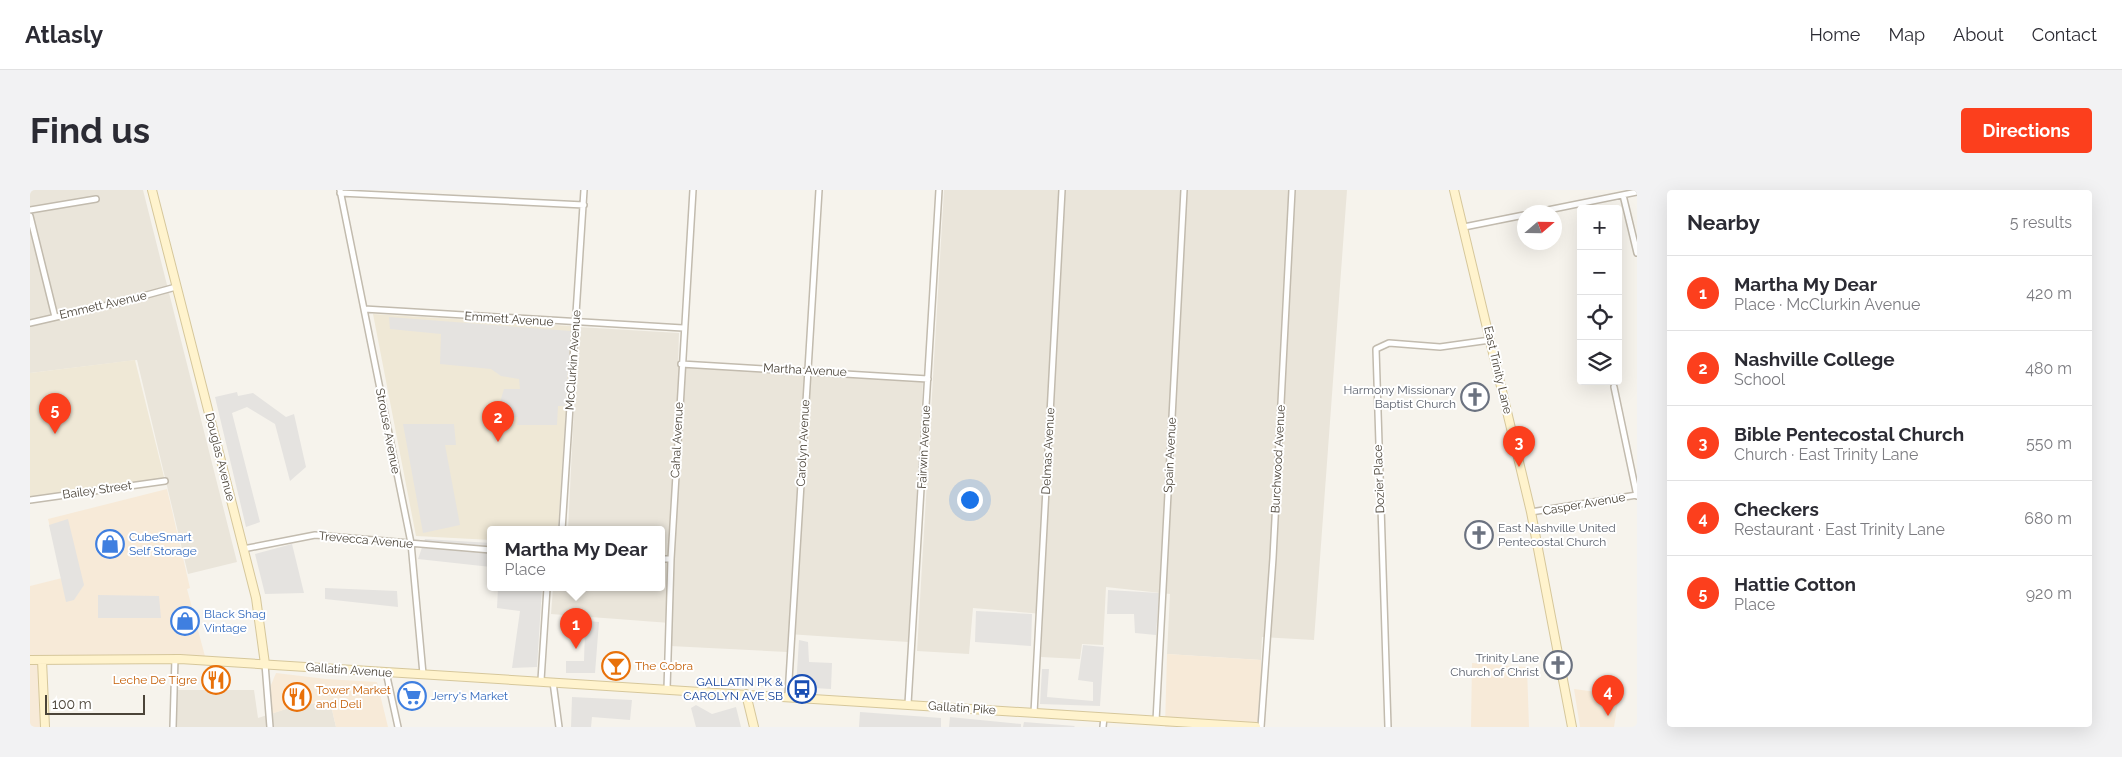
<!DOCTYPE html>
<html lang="en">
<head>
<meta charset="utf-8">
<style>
	:root { --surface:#fff; --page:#f2f2f3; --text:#2b2b33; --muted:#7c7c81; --line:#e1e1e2; --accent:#fc3f1d }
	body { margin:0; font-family:Raleway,sans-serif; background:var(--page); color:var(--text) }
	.controls { position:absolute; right:15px; top:15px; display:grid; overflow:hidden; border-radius:5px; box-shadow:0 5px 20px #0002 }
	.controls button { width:45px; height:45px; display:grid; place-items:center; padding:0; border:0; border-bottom:1px solid var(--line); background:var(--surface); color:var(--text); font:25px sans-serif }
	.compass { position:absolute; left:1487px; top:15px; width:45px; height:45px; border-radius:50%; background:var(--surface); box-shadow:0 5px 20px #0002; rotate:70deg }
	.scale { position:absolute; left:15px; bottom:12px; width:100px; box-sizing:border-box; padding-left:5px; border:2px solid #4b4439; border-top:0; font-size:14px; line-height:18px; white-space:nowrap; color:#4b4439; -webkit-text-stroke:4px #fff; paint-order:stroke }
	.you { position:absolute; left:939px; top:309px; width:18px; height:18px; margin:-12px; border:4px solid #fff; border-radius:50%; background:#1a73e8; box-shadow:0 0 0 8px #1a73e833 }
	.badge { display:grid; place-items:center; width:32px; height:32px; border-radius:50%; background:var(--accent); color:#fff; font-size:16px; font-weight:700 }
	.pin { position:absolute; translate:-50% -41px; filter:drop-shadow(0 1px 2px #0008) }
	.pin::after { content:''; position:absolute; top:26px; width:18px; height:15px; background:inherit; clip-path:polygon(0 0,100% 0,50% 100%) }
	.popup { position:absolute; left:457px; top:336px; width:178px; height:65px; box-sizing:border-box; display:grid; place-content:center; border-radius:5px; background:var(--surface); filter:drop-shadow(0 1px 4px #0005); font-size:16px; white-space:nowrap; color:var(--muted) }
	.popup b { font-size:19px; color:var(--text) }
	.popup::after { content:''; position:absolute; left:50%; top:100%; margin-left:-10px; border:10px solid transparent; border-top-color:var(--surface) }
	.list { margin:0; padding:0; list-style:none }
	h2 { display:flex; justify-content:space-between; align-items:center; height:65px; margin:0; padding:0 20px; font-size:21px }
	h2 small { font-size:16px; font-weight:400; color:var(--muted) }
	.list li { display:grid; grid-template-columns:32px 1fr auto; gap:15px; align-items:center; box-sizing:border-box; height:75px; padding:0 20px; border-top:1px solid var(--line) }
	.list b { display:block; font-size:19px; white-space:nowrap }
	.list p { margin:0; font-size:16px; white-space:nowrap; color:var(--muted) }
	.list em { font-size:16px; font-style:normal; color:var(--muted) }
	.icon { flex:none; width:28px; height:28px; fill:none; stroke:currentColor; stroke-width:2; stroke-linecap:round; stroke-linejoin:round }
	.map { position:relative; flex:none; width:1607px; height:537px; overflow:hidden; border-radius:5px }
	header { display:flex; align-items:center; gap:30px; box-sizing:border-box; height:70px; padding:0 25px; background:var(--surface); border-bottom:1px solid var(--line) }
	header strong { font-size:24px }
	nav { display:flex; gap:28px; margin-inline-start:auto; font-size:18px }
	.intro { display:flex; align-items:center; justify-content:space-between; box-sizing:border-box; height:120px; padding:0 30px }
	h1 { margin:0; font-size:35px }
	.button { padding:12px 22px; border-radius:5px; background:var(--accent); color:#fff; font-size:18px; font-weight:700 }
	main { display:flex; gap:30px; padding:0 30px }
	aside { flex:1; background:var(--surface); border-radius:5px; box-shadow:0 5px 20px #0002 }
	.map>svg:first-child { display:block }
</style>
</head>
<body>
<header>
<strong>Atlasly</strong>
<nav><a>Home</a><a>Map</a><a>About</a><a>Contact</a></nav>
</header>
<div class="intro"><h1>Find us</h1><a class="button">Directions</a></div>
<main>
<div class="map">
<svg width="1607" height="537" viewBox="0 0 1607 537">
	<rect width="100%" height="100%" fill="#f6f3ec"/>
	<!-- residential -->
	<path fill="#eae5da" d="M 0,0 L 113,0 L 207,372 L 158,384 L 107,170 L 0,183 Z
		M 914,0 L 1317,0 L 1284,450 L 1232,447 L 1231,470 L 1137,464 L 1140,404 L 1076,397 L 1073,455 L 1052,454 L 1050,469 L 1011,467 L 1013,424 L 943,418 L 939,464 L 887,461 Z
		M 548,137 L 649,143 L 648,175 L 893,192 L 878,452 L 758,444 L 757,462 L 640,456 L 640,433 L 521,424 L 523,398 L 631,398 L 631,340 L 538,340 Z
		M 147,500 L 224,500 L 228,528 L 265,516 L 300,511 L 306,537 L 147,537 Z"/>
	<!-- commercial -->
	<path fill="#f7ead8" d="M 137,299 L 160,398 L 157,399 L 176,470 L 13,470 L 13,537 L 0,537 L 0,396 L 32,388 L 18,329 Z
		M 1137,464 L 1231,470 L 1231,537 L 1135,537 Z
		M 1442,473 L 1497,477 L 1499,537 L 1441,537 Z
		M 246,483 L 296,489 L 347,492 L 358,537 L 306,537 L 300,511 L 265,516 L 241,524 L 241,495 Z
		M 1544,499 L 1589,505 L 1584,537 L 1550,537 Z"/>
	<!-- education -->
	<path fill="#efe8d6" d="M 343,124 L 542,136 L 528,340 L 461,340 L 461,350 L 386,346 Z
		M 105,170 L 135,291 L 0,310 L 0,183 Z"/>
	<!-- parking -->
	<path fill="#e5e3e0" d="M 359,127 L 541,141 L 535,216 L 528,216 L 527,235 L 487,235 L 488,227 L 469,229 L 470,212 L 474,199 L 490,199 L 489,189 L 471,186 L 461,179 L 410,174 L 411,144 L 360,139 Z
		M 207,202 L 208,206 L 223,203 L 256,227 L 264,224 L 276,277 L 260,291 L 245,234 L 217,217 L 202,223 L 230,332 L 216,337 L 185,207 Z
		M 373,234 L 424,234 L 426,255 L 415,255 L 430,335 L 393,343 Z
		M 38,329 L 54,395 L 44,410 L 36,412 L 19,335 Z
		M 395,349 L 461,353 L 461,377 L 388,369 Z
		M 262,354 L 274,403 L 235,404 L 225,364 Z
		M 295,398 L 367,401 L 368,417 L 295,409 Z
		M 468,398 L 512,398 L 507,477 L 482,478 L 490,421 L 467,418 Z
		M 1078,400 L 1129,403 L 1126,445 L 1105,443 L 1104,424 L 1077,424 Z
		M 68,405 L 129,406 L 131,428 L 68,428 Z
		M 946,421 L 1002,424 L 1001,456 L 945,452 Z
		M 538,429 L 569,432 L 565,483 L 536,483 L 536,471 L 554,471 L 555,440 L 539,439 Z
		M 769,450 L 778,452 L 779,472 L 802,473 L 801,499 L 766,497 Z
		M 1053,455 L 1074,457 L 1070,516 L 1010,514 L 1012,479 L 1019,479 L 1017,507 L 1063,511 L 1063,492 L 1048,490 Z
		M 542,507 L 602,510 L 600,530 L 562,527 L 561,537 L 541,537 Z
		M 666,515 L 682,524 L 706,517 L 711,537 L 666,537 L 661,518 Z
		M 830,522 L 911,528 L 911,537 L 829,537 Z
		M 920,527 L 991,534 L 991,537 L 919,537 Z
		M 994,532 L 1045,536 L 1044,537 L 993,537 Z"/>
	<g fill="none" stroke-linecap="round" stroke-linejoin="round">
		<defs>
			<path id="street" d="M 310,0 L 381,353 L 393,484
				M 310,3 L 554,15
				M 1593,5 L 1607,63
				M 0,20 L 66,9
				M 1508,22 L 1607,2
				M 0,26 L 25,127
				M 1434,37 L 1494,25
				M 334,119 L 653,138
				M 0,133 L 91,112 L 146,97
				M 651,174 L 898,189
				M 1584,197 L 1607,306
				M 0,310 L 135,291
				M 1501,322 L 1607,305
				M 532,340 L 554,0
				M 213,359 L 285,345 L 461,360
				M 631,369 L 641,369
				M 235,474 L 240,537
				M 356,482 L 368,537
				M 511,490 L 517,398
				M 523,492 L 529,537
				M 637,499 L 641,369 L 663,0
				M 758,506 L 789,0
				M 878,514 L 909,0
				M 1004,523 L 1032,0
				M 1126,531 L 1154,0
				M 143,537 L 145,468
				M 1073,537 L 1074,527
				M 1231,537 L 1243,368 L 1262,0
				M 1358,537 L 1346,159 L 1359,153 L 1410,157 L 1460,150"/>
			<path id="secondary" d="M 122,0 L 226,408 L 235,474
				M 1424,0 L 1501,322 L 1542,537
				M 0,470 L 150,469 L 1226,537
				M 12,470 L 15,537
				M 716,504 L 724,537"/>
		</defs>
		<!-- street casing -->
		<use href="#street" stroke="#c2bbae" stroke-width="8"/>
		<!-- secondary casing -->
		<use href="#secondary" stroke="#d6c79b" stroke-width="10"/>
		<!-- street -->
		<use href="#street" stroke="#fff" stroke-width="5"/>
		<!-- secondary -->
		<use href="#secondary" stroke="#fff3cd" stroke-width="8"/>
	</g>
	<!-- icons -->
	<defs>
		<symbol id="church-ring" viewBox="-11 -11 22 22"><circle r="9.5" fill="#fff" stroke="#6b7280" stroke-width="1.5"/><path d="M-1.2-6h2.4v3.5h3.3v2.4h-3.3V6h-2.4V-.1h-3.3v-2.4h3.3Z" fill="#6b7280"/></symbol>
		<symbol id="shop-ring" viewBox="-11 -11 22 22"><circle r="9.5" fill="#fff" stroke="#3f7fe0" stroke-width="1.5"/><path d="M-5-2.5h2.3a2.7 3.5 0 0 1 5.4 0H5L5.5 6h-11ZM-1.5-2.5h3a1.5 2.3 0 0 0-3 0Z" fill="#3f7fe0"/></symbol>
		<symbol id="bar-ring" viewBox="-11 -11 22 22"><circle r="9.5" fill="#fff" stroke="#e8710a" stroke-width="1.5"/><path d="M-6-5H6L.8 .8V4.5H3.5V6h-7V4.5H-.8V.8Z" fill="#e8710a"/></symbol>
		<symbol id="restaurant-ring" viewBox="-11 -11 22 22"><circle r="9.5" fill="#fff" stroke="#e8710a" stroke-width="1.5"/><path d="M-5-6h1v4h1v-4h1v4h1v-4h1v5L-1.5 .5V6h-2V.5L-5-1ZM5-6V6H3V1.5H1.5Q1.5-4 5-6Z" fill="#e8710a"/></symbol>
		<symbol id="bus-ring" viewBox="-11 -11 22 22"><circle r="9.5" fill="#fff" stroke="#1a4fb4" stroke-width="1.5"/><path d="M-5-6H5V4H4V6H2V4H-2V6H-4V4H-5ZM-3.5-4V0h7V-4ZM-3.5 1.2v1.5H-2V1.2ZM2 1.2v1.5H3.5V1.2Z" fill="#1a4fb4"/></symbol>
		<symbol id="supermarket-ring" viewBox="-11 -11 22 22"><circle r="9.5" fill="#fff" stroke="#3f7fe0" stroke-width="1.5"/><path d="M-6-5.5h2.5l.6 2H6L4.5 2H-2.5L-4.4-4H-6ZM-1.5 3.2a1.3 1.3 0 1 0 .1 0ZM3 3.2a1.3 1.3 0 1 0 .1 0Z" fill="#3f7fe0"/></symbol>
	</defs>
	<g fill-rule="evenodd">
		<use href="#church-ring" x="1429" y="191" width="32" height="32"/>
		<use href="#church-ring" x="1433" y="329" width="32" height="32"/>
		<use href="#shop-ring" x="64" y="338" width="32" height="32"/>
		<use href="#shop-ring" x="139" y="415" width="32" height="32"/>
		<use href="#church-ring" x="1512" y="459" width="32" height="32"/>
		<use href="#bar-ring" x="570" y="460" width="32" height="32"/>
		<use href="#restaurant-ring" x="170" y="474" width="32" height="32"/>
		<use href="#bus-ring" x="756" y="483" width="32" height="32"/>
		<use href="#supermarket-ring" x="366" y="490" width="32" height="32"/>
		<use href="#restaurant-ring" x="251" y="491" width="32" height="32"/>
	</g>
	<g text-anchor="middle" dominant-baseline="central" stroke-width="4" stroke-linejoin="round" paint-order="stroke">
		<!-- street labels -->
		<g font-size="12" fill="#4b4439" stroke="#fff">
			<text transform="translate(73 115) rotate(-13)">Emmett Avenue</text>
			<text transform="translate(479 129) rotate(4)">Emmett Avenue</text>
			<text transform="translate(543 170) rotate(-86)">McClurkin Avenue</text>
			<text transform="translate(775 180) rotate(3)">Martha Avenue</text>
			<text transform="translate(1468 180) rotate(77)">East Trinity Lane</text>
			<text transform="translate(358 241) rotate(79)">Strouse Avenue</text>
			<text transform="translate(647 250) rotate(-87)">Cahal Avenue</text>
			<text transform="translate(773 253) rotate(-87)">Carolyn Avenue</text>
			<text transform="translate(894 257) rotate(-87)">Fairwin Avenue</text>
			<text transform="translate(1018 261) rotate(-87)">Delmas Avenue</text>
			<text transform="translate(1140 265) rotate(-87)">Spain Avenue</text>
			<text transform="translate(190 267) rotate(76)">Douglas Avenue</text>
			<text transform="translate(1248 269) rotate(-87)">Burchwood Avenue</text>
			<text transform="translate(1349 289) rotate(-92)">Dozier Place</text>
			<text transform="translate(67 300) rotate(-8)">Bailey Street</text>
			<text transform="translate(1554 314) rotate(-10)">Casper Avenue</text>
			<text transform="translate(336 350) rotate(5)">Trevecca Avenue</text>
			<text transform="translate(319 480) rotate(4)">Gallatin Avenue</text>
			<text transform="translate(932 518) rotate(4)">Gallatin Pike</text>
		</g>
		<!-- worship labels -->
		<g font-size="12" fill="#5b616d" stroke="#fff" text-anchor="end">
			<text x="1426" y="200">Harmony Missionary<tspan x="1426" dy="14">Baptist Church</tspan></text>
			<text x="1468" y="338" text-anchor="start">East Nashville United<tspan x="1468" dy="14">Pentecostal Church</tspan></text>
			<text x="1509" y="468">Trinity Lane<tspan x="1509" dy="14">Church of Christ</tspan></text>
		</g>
		<!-- shop labels -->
		<g font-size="12" fill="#366cbe" stroke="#fff" text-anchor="start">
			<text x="99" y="347">CubeSmart<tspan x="99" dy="14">Self Storage</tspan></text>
			<text x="174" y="424">Black Shag<tspan x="174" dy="14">Vintage</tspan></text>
			<text x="401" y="506">Jerry's Market</text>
		</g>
		<!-- food labels -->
		<g font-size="12" fill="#c56008" stroke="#fff" text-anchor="start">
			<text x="605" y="476">The Cobra</text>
			<text x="167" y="490" text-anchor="end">Leche De Tigre</text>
			<text x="286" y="500">Tower Market<tspan x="286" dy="14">and Deli</tspan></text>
		</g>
		<!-- transit labels -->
		<g font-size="12" fill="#164399" stroke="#fff" text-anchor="end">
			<text x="753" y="492">GALLATIN PK &amp;<tspan x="753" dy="14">CAROLYN AVE SB</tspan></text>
		</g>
	</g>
</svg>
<div class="controls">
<button>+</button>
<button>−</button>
<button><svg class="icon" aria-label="locate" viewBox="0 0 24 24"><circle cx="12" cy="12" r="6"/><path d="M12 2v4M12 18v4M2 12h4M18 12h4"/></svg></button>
<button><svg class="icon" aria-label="layers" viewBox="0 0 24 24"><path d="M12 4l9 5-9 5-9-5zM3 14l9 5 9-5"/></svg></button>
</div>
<svg class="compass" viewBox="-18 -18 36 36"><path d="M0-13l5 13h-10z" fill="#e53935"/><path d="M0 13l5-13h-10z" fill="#7c7c81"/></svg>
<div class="scale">100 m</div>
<div class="you"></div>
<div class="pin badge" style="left:546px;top:459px">1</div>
<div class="popup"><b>Martha My Dear</b>Place</div>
<div class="pin badge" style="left:468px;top:252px">2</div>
<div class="pin badge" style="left:1489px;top:277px">3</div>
<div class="pin badge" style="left:1578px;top:526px">4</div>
<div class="pin badge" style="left:25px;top:244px">5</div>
</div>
<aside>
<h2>Nearby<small>5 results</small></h2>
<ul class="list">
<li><span class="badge">1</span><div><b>Martha My Dear</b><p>Place · McClurkin Avenue</p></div><em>420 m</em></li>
<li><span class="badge">2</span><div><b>Nashville College</b><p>School</p></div><em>480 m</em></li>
<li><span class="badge">3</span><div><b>Bible Pentecostal Church</b><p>Church · East Trinity Lane</p></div><em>550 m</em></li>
<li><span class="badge">4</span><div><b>Checkers</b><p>Restaurant · East Trinity Lane</p></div><em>680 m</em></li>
<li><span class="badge">5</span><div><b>Hattie Cotton</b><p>Place</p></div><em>920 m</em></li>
</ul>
</aside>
</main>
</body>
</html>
